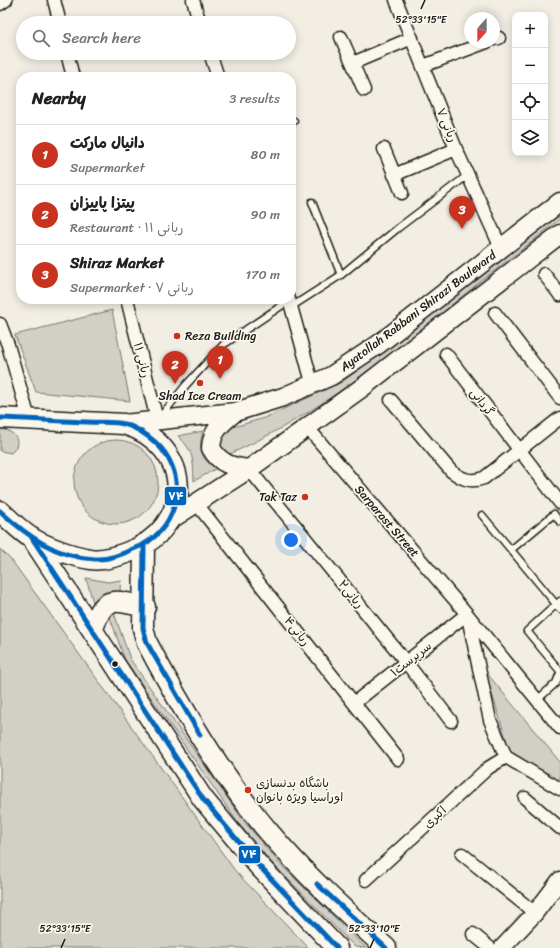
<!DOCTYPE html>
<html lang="en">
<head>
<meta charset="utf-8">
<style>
	:root { --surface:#fff; --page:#f2f2f2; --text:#202124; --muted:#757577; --line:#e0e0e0; --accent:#c8321e }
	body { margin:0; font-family:Sriracha,"Playpen Sans Arabic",sans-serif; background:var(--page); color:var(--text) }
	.controls { position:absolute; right:12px; top:12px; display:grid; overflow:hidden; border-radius:8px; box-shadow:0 2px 10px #0003 }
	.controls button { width:36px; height:36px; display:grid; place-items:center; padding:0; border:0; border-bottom:1px solid var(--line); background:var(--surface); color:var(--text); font:20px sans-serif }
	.compass { position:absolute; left:464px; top:12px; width:36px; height:36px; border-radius:50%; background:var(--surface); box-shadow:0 2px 10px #0003; rotate:201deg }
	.you { position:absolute; left:291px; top:540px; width:14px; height:14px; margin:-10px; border:3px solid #fff; border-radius:50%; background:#1a73e8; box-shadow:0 0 0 6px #1a73e833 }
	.badge { display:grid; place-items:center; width:26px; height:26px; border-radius:50%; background:var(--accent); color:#fff; font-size:13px; font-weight:700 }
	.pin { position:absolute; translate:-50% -33px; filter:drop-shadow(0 1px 2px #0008) }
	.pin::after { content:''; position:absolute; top:21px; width:14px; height:12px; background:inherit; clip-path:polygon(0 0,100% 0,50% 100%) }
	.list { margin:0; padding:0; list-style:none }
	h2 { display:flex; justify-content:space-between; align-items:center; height:52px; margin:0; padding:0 16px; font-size:17px }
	h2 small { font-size:13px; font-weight:400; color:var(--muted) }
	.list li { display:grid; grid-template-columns:26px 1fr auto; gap:12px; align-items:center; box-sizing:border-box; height:60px; padding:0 16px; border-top:1px solid var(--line) }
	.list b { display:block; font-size:15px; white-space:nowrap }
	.list p { margin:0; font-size:13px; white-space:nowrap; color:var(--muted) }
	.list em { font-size:13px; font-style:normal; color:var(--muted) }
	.icon { flex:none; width:22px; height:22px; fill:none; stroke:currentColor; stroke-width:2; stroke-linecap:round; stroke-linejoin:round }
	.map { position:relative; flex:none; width:560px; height:948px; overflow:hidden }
	.search { position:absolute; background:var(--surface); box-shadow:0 2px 10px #0003; left:16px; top:16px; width:280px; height:44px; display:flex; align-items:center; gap:10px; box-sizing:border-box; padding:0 14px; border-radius:22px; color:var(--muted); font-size:15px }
	.panel { position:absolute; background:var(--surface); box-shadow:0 2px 10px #0003; left:16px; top:72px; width:280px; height:232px; border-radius:16px }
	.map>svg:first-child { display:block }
</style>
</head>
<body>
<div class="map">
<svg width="560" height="948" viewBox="0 0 560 948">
	<rect width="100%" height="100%" fill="#f2eee4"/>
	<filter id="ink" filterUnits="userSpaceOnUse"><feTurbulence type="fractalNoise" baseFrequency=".025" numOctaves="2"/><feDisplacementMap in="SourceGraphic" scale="8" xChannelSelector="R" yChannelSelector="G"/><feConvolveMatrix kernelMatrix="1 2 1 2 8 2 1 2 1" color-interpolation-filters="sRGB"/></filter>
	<g filter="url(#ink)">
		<!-- green -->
		<path fill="#d2cfc6" stroke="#777671" d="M 560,212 L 560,219 C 527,246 493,271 460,298 C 387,359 311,419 223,457 L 217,439 L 227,429 L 264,418 L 342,382 L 388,348 Z
			M 112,310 L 130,401 L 36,392 L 15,335 Z
			M 0,429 C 14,430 24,442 11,453 L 0,451 Z
			M 203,431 C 198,447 200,461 217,468 L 194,481 C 193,460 194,451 178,436 Z
			M74 482a42 42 0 1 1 84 0a42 42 0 1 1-84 0Z
			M 0,549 L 12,561 L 236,872 L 308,947 L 307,948 L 0,948 Z
			M 86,578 L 108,582 L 121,580 L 119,598 C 107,593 102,594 93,602 Z
			M 113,610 L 130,659 L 243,820 L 278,862 L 366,948 L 355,947 L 274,865 L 238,823 L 125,660 L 108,612 Z
			M 485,671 L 560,762 L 560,782 L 511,755 Z"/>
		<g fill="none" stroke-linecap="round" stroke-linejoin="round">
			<defs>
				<path id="service" d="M 291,123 L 294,121
					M 312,202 L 341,275
					M 291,307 L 341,275 L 398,228 L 468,175
					M 161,416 L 186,385 L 223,345 L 290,300
					M 482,515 L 560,609
					M 512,549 L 554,514 L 560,522
					M 560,601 L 527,631 L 560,671
					M 537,700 L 556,683 L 560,673"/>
				<path id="minor" d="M 54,0 L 60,23
					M 193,0 L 200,23
					M 396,0 L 456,149 L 501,248
					M 0,4 L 6,0
					M 341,37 L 364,90
					M 494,39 L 499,38
					M 67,53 L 73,77
					M 210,53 L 218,77
					M 353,63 L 412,38
					M 423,66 L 487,42
					M 384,149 L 402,193
					M 394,175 L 456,149
					M 544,274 L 560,295
					M 127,299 L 157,420
					M 289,299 L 313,386
					M 495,313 L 560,398
					M 0,324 L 8,345 L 29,419
					M 446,354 L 560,503
					M 391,400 L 451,471 C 462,479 470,483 484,478 L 560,418
					M 307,427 L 467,614 L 560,728
					M 249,469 L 406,662 L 451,721
					M 196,503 L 398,759
					M 468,617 L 490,720 L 506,757 L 560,789
					M 354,703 L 467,614
					M 525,798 L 560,828
					M 462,854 L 535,913
					M 366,880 L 488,768 L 506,757
					M 473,934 L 490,948"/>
				<path id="tertiary" d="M 502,948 L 535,913 L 560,880"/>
				<path id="secondary" d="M 235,412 C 222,423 212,430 211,448 C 220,464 232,467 249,469
					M 124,424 L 235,412 L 283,397 L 331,376 L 379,344 L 560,202
					M 170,520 L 249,469 L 363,387 L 560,234"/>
				<path id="primary" d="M 0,418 L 124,424 C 195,446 196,528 126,553 C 115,557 102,561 90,559 C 72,556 49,548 33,539 C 21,532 10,520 0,511
					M 32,538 L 203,799 L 259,866 L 337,948
					M 144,546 L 143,628 L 147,643 C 181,707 221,776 268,831 C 304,874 345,911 386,948
					M 93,629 C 104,594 113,600 145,607"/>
			</defs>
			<!-- service casing -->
			<use href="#service" stroke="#1c1c1c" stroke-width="9"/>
			<!-- minor casing -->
			<use href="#minor" stroke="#1c1c1c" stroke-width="15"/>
			<!-- tertiary casing -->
			<use href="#tertiary" stroke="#1c1c1c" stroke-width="19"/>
			<!-- secondary casing -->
			<use href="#secondary" stroke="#1c1c1c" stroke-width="21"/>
			<!-- primary casing -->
			<use href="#primary" stroke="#1c1c1c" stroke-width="23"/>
			<!-- service -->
			<use href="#service" stroke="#fbf7ec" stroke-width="6"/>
			<!-- minor -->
			<use href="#minor" stroke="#fbf7ec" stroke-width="12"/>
			<!-- tertiary -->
			<use href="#tertiary" stroke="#fbf7ec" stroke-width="16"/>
			<!-- secondary -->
			<use href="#secondary" stroke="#fbf7ec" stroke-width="18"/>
			<!-- primary -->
			<use href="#primary" stroke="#fbf7ec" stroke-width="20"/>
			<defs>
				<path id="bus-1" d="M 0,418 C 29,419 59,421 88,422 C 99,423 113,421 124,424 C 135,427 147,435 155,442 C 186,470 183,517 149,541 C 144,545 138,547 133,549 C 121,555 108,560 95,559 C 57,558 26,535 0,511
					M 32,538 L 203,799 L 259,866 L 337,948
					M 144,546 L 143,628 L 147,643 L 200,735
					M 317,884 L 386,948"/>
			</defs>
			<!-- bus-1 casing -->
			<use href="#bus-1" stroke="#fbf7ec" stroke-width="8"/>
			<!-- bus-1 -->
			<use href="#bus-1" stroke="#0065bd" stroke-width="5"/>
		</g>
	</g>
	<!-- ticks -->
	<path fill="none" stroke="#1c1c1c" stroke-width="1.5" d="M 421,9 L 425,0M 61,948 L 65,939M 370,948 L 374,939"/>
	<!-- markers -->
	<g fill="#c8321e" stroke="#fbf7ec" stroke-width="1.5">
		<circle cx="177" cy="336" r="4"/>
		<circle cx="200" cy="383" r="4"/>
		<circle cx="305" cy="497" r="4"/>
		<circle cx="248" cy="790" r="4"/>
	</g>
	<circle fill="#1c1c1c" stroke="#fbf7ec" stroke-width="1.5" cx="115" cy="664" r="3.5"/>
	<g text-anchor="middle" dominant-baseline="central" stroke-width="3.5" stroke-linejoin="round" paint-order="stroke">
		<!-- street labels -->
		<g font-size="12" fill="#1c1c1c" stroke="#fbf7ec">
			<text transform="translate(447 125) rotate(68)">ربانی ۷</text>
			<text transform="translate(418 311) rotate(-37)">Ayatollah Rabbani Shirazi Boulevard</text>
			<text transform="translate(142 360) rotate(76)">ربانی ۱۱</text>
			<text transform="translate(482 402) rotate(53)">گردانی</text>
			<text transform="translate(387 521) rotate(49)">Sarparast Street</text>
			<text transform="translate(351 594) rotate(51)">ربانی۲</text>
			<text transform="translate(297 631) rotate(52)">ربانی۴</text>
			<text transform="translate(411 659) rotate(-38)">سرپرست۱</text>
			<text transform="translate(435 817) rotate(-43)">اکبری</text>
		</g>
		<!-- poi labels -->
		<g font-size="12" fill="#1c1c1c" stroke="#fbf7ec" text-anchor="start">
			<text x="185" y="336">Reza Building</text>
			<text x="200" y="396" text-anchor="middle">Shad Ice Cream</text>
			<text x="297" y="497" text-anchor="end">Tak Taz</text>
			<text x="256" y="783">باشگاه بدنسازی<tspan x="256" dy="14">اوراسیا ویژه بانوان</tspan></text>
		</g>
	</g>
	<g font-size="10" text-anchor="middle" fill="#1c1c1c" stroke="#fbf7ec" stroke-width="3.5" stroke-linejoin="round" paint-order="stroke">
		<text x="421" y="23">52°33'15"E</text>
		<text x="65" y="932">52°33'15"E</text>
		<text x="374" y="932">52°33'10"E</text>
	</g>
	<g stroke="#fbf7ec" stroke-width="1.5">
		<rect x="164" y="486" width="23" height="20" rx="4" fill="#0065bd"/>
		<rect x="238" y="845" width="23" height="19" rx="4" fill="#0065bd"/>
	</g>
	<g font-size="11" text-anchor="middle" font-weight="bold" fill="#fff">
		<text x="176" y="500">۷۴</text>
		<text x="249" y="858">۷۴</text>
	</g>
</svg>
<div class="controls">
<button>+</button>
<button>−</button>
<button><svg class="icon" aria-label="locate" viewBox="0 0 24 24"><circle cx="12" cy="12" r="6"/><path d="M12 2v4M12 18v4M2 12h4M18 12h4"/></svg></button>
<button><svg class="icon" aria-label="layers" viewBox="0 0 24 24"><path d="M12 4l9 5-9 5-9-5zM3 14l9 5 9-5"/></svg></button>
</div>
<svg class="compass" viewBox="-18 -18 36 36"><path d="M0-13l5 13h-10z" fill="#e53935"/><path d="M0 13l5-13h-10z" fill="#757577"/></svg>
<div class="you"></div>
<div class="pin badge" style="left:220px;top:379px">1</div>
<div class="pin badge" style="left:175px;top:384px">2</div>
<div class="pin badge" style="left:462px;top:229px">3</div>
<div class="search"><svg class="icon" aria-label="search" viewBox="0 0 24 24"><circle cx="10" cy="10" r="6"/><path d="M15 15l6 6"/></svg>Search here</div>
<section class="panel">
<h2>Nearby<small>3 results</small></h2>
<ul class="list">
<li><span class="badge">1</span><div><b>دانیال مارکت</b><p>Supermarket</p></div><em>80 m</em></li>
<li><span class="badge">2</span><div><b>پیتزا پاییزان</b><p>Restaurant · ربانی ۱۱</p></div><em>90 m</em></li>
<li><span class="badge">3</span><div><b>Shiraz Market</b><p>Supermarket · ربانی ۷</p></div><em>170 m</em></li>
</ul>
</section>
</div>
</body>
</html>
